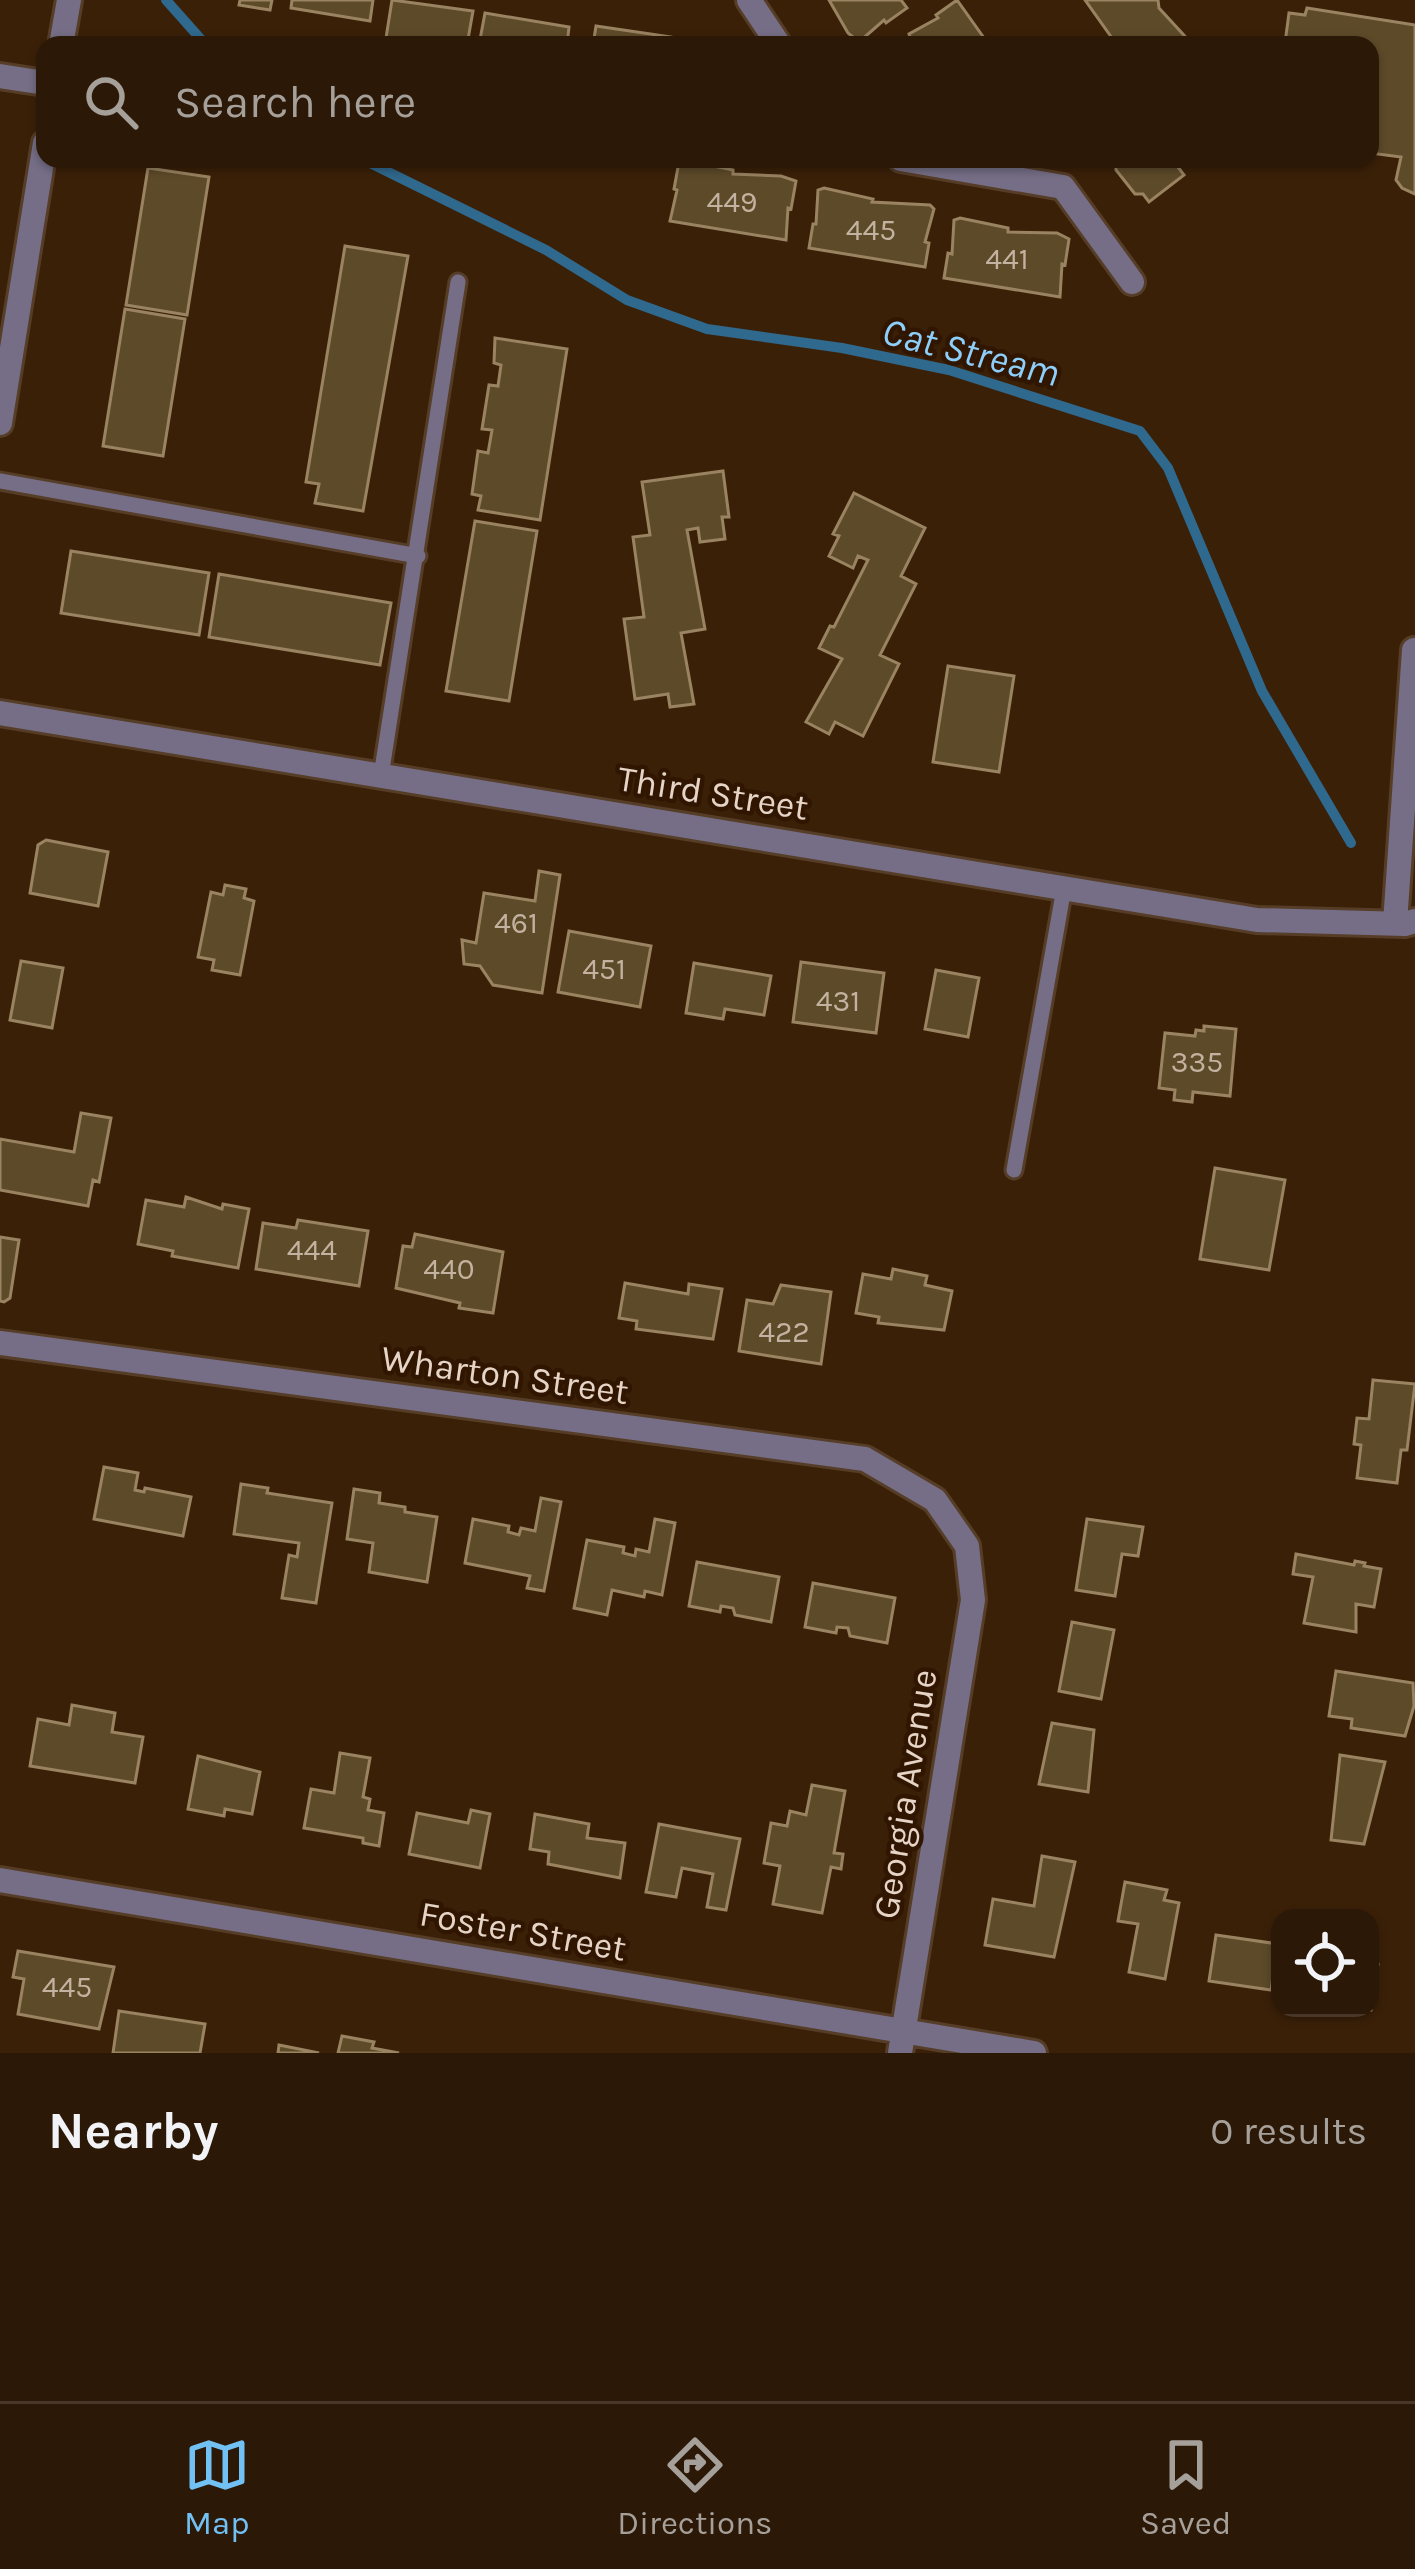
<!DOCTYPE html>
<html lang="en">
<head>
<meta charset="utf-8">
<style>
	:root { --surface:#2c1806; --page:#342110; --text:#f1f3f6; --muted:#a6a09b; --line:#483728; --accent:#72c1f5 }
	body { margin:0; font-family:Karla,sans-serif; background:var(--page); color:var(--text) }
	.controls { position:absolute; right:36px; bottom:36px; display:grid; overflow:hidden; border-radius:24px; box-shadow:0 3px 9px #0004 }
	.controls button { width:108px; height:108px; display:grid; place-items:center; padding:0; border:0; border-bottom:3px solid var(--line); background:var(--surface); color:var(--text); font:60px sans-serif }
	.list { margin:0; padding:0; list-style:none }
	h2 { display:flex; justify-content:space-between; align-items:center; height:156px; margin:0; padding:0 48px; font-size:51px }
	h2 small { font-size:39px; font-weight:400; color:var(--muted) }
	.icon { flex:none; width:66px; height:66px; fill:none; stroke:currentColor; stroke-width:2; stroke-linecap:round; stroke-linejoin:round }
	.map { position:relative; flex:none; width:1415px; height:2053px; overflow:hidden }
	.search { position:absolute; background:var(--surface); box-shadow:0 3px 9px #0004; left:36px; right:36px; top:36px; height:132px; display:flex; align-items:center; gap:30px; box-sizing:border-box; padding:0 42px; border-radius:24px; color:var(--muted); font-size:45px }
	.sheet { height:348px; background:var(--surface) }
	nav { display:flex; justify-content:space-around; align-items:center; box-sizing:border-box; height:168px; border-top:3px solid var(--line); background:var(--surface); font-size:33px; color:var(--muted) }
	nav a { display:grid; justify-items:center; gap:6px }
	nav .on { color:var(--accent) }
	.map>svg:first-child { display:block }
</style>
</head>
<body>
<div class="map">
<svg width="1415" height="2053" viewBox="0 0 1415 2053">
	<rect width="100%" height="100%" fill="#3b2008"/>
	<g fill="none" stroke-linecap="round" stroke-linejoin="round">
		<!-- stream -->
		<path stroke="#30698e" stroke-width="10" d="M 166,0 L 206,45
			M 362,159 L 546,250 L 627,300 L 707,329 L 842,348 L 949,370 L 1140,431 L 1168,468 L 1262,691 L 1351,843"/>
	</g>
	<!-- building -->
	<path fill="#5d4a29" stroke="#998361" stroke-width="3" d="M 240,0 L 272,0 L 270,10 L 239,5 Z
		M 292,0 L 373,0 L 370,21 L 291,8 Z
		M 392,0 L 473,11 L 467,45 L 429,45 L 386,38 Z
		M 829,0 L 901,0 L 907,8 L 886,23 L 884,20 L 859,42 L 848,33 Z
		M 957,0 L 989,45 L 913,45 L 909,34 L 938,18 L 936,15 Z
		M 1085,0 L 1158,0 L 1159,8 L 1193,45 L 1117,45 Z
		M 1307,8 L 1415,25 L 1415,194 L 1402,188 L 1396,180 L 1401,157 L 1370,153 L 1370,45 L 1285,43 L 1289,13 L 1305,15 Z
		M 485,13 L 569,27 L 567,45 L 479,45 Z
		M 596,26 L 671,37 L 670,45 L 593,45 Z
		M 1116,159 L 1172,159 L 1184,175 L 1149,202 L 1143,194 L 1135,194 L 1116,170 Z
		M 685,160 L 733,170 L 733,174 L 781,176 L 796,181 L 791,209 L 788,208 L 786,240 L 670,221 L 677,190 L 674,189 L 679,162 Z
		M 148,168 L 209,177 L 187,315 L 126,305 Z
		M 824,188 L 873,199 L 872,202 L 930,205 L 934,209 L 925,242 L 929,243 L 925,267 L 809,248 L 813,224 L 816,224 L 818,190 Z
		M 960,218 L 1008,228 L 1008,232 L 1057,233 L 1069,239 L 1065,265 L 1062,264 L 1060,297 L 944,278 L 948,253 L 952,254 L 954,220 Z
		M 345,246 L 408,256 L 363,511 L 315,503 L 319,484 L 306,482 Z
		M 125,309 L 185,319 L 163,456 L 103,446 Z
		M 495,338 L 567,349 L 540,520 L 478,510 L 481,496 L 472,494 L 478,451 L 488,453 L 492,430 L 482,429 L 489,385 L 498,386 L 501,365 L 494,363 Z
		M 723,471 L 729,517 L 722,517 L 725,539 L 700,542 L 698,528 L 687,530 L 705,629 L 681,633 L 694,704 L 670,707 L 668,694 L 635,699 L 624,619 L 644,617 L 633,537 L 650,535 L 642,482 Z
		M 854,493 L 925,528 L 901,576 L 916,584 L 880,655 L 899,664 L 863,736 L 835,722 L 829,734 L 806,722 L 842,659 L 819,648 L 830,626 L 834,627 L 868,560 L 858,556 L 853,568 L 829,556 L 839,536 L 833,534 Z
		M 475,521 L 537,531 L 509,701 L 446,691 Z
		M 71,551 L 209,573 L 199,635 L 61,613 Z
		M 219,574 L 391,603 L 380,665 L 209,637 Z
		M 948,666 L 1014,676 L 999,772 L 933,762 Z
		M 46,840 L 108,852 L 98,906 L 30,893 L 38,845 Z
		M 539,871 L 560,875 L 542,993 L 493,985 L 480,966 L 464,964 L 462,940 L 476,943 L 484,893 L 535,901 Z
		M 225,885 L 246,889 L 244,898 L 254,901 L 240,975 L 212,970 L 214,960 L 198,957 L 211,892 L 223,895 Z
		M 569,931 L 651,946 L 640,1007 L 558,992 Z
		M 21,961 L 63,968 L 52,1028 L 10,1020 Z
		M 801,962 L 884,973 L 876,1033 L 793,1022 Z
		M 694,963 L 771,976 L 764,1015 L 725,1009 L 723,1019 L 686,1013 Z
		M 936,970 L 979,978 L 968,1037 L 925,1029 Z
		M 1204,1026 L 1236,1029 L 1230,1096 L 1193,1092 L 1192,1102 L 1174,1100 L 1175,1090 L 1159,1088 L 1165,1033 L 1195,1036 L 1196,1030 L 1204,1031 Z
		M 81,1113 L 111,1118 L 99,1182 L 93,1180 L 88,1206 L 0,1190 L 0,1139 L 74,1152 Z
		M 1215,1168 L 1285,1180 L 1269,1270 L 1200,1259 Z
		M 186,1197 L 222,1209 L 223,1204 L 249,1209 L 238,1268 L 172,1256 L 173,1251 L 138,1244 L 146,1200 L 184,1207 Z
		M 298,1220 L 368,1231 L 359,1286 L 256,1269 L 263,1223 L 296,1228 Z
		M 415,1234 L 503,1252 L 493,1313 L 459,1308 L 460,1303 L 396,1288 L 403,1246 L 412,1247 Z
		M 0,1237 L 19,1240 L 10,1298 L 4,1302 L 0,1301 Z
		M 893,1269 L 927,1276 L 925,1285 L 952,1291 L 944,1330 L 878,1323 L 879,1317 L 856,1313 L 863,1274 L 891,1279 Z
		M 625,1283 L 688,1294 L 689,1284 L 722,1289 L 713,1339 L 636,1329 L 637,1321 L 619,1318 Z
		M 781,1285 L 831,1292 L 821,1364 L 739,1351 L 747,1300 L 773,1304 Z
		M 1373,1380 L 1415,1384 L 1407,1450 L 1401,1450 L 1397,1483 L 1357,1478 L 1361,1445 L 1354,1444 L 1357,1418 L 1369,1419 Z
		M 104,1467 L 138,1473 L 135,1490 L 144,1492 L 145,1488 L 191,1497 L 183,1536 L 94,1519 Z
		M 241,1484 L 268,1488 L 267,1493 L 332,1503 L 316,1603 L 282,1598 L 289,1555 L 297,1557 L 299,1543 L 234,1534 Z
		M 354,1489 L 380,1493 L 379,1503 L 405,1507 L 405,1512 L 437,1517 L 427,1582 L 369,1572 L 373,1543 L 347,1539 Z
		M 541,1498 L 561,1502 L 544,1591 L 527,1588 L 530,1576 L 465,1563 L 473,1519 L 509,1526 L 508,1532 L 519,1535 L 521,1528 L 535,1531 Z
		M 655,1519 L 675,1523 L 662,1595 L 645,1591 L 644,1597 L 612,1590 L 607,1615 L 574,1608 L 587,1540 L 624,1547 L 623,1553 L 635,1556 L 636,1549 L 649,1552 Z
		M 1087,1519 L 1143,1527 L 1138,1556 L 1122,1554 L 1115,1596 L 1076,1590 Z
		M 1296,1554 L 1354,1565 L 1355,1561 L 1365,1563 L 1364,1566 L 1381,1569 L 1374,1607 L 1356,1604 L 1356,1632 L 1304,1623 L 1313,1577 L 1293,1574 Z
		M 697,1562 L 779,1577 L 771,1622 L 735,1615 L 733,1608 L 721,1606 L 720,1612 L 689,1606 Z
		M 813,1583 L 895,1598 L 887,1643 L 850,1636 L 848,1628 L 837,1627 L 836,1633 L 805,1627 Z
		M 1072,1622 L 1114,1630 L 1101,1699 L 1059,1691 Z
		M 1336,1671 L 1413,1683 L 1414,1706 L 1405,1736 L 1351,1728 L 1352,1719 L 1329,1716 Z
		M 72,1705 L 115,1713 L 112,1732 L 143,1737 L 135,1783 L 30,1766 L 38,1719 L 69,1725 Z
		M 1052,1723 L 1094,1730 L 1088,1792 L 1039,1784 Z
		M 340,1753 L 370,1758 L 363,1797 L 370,1799 L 368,1810 L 384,1813 L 379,1846 L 363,1843 L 363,1838 L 304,1828 L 311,1789 L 334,1793 Z
		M 1340,1755 L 1385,1762 L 1364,1844 L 1331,1840 Z
		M 198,1756 L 260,1772 L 252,1814 L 225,1809 L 224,1816 L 188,1809 Z
		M 812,1785 L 845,1791 L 834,1853 L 843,1854 L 841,1869 L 831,1867 L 822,1913 L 773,1904 L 780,1866 L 764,1863 L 771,1823 L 787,1826 L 790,1811 L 806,1815 Z
		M 471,1810 L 490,1814 L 480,1868 L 409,1854 L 417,1813 L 468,1823 Z
		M 535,1814 L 589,1824 L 587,1838 L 625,1843 L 620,1878 L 548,1864 L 549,1852 L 530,1849 Z
		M 659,1824 L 740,1839 L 726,1910 L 707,1907 L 713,1874 L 682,1868 L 676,1897 L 646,1892 Z
		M 1042,1856 L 1075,1862 L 1054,1957 L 985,1945 L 993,1899 L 1034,1906 Z
		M 1125,1882 L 1167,1890 L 1164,1900 L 1179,1903 L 1165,1979 L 1129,1972 L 1138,1924 L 1118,1921 Z
		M 1216,1935 L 1278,1944 L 1271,1990 L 1209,1981 Z
		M 18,1951 L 114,1967 L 99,2029 L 18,2014 L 24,1979 L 13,1977 Z
		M 1370,1962 L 1378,1964 L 1371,2010 L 1359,2008 L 1370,2008 Z
		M 119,2011 L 205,2024 L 200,2053 L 113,2053 Z
		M 342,2036 L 374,2042 L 372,2048 L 399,2053 L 338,2053 Z
		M 279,2045 L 319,2053 L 278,2053 Z"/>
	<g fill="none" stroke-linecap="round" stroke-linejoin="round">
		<defs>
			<path id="service" d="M 0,481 L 418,556
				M 381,776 L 458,282
				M 1014,1170 L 1064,888"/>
			<path id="minor" d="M 749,0 L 779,45
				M 61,45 L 69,0
				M 0,76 L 45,83
				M 901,159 L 1063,187 L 1132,282
				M 0,423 L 45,143
				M 1395,923 L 1414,650
				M 0,1343 L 865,1459 L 935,1500 L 967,1546 L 973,1600 L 900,2053
				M 0,1880 L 1034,2053"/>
			<path id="tertiary" d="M 0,713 L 1257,920 L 1405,924 L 1415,921"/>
		</defs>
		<!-- service casing -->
		<use href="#service" stroke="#563d27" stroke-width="21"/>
		<!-- minor casing -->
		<use href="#minor" stroke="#563d27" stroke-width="30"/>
		<!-- tertiary casing -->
		<use href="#tertiary" stroke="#563d27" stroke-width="30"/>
		<!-- service -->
		<use href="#service" stroke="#756e86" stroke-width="15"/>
		<!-- minor -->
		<use href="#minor" stroke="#756e86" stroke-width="24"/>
		<!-- tertiary -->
		<use href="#tertiary" stroke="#756e86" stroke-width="24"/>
	</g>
	<g text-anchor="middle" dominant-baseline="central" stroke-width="9" stroke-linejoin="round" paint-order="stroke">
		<!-- number labels -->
		<g font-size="30" fill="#c4b2a0">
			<text x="732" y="202">449</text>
			<text x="871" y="230">445</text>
			<text x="1007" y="259">441</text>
			<text x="516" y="923">461</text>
			<text x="604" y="969">451</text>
			<text x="838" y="1001">431</text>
			<text x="1197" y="1062">335</text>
			<text x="312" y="1250">444</text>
			<text x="449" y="1269">440</text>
			<text x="784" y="1332">422</text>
			<text x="67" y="1987">445</text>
		</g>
		<!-- street labels -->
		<g font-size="36" fill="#e6d4c7" stroke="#301600">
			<text transform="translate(713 793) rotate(9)">Third Street</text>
			<text transform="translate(505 1375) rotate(8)">Wharton Street</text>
			<text transform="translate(905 1794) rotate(-81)">Georgia Avenue</text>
			<text transform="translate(523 1931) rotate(10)">Foster Street</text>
		</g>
		<!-- water labels -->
		<g font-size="39" font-style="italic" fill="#8dcefa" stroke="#301600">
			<text transform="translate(971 352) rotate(14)">Cat Stream</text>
		</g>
	</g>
</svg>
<div class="controls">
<button><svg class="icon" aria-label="locate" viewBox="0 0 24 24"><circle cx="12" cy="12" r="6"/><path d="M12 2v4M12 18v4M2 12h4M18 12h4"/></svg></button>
</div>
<div class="search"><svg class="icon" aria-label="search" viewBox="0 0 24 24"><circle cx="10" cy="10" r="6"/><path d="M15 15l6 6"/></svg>Search here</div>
</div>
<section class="sheet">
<h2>Nearby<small>0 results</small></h2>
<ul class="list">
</ul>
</section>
<nav>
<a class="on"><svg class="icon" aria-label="map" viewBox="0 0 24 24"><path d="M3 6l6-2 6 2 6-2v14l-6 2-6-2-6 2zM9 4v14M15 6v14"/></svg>Map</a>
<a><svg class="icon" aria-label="directions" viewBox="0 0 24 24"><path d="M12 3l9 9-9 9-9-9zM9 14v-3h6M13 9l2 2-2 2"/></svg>Directions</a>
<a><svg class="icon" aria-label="saved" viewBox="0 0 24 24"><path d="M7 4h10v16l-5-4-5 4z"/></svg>Saved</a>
</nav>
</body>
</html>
